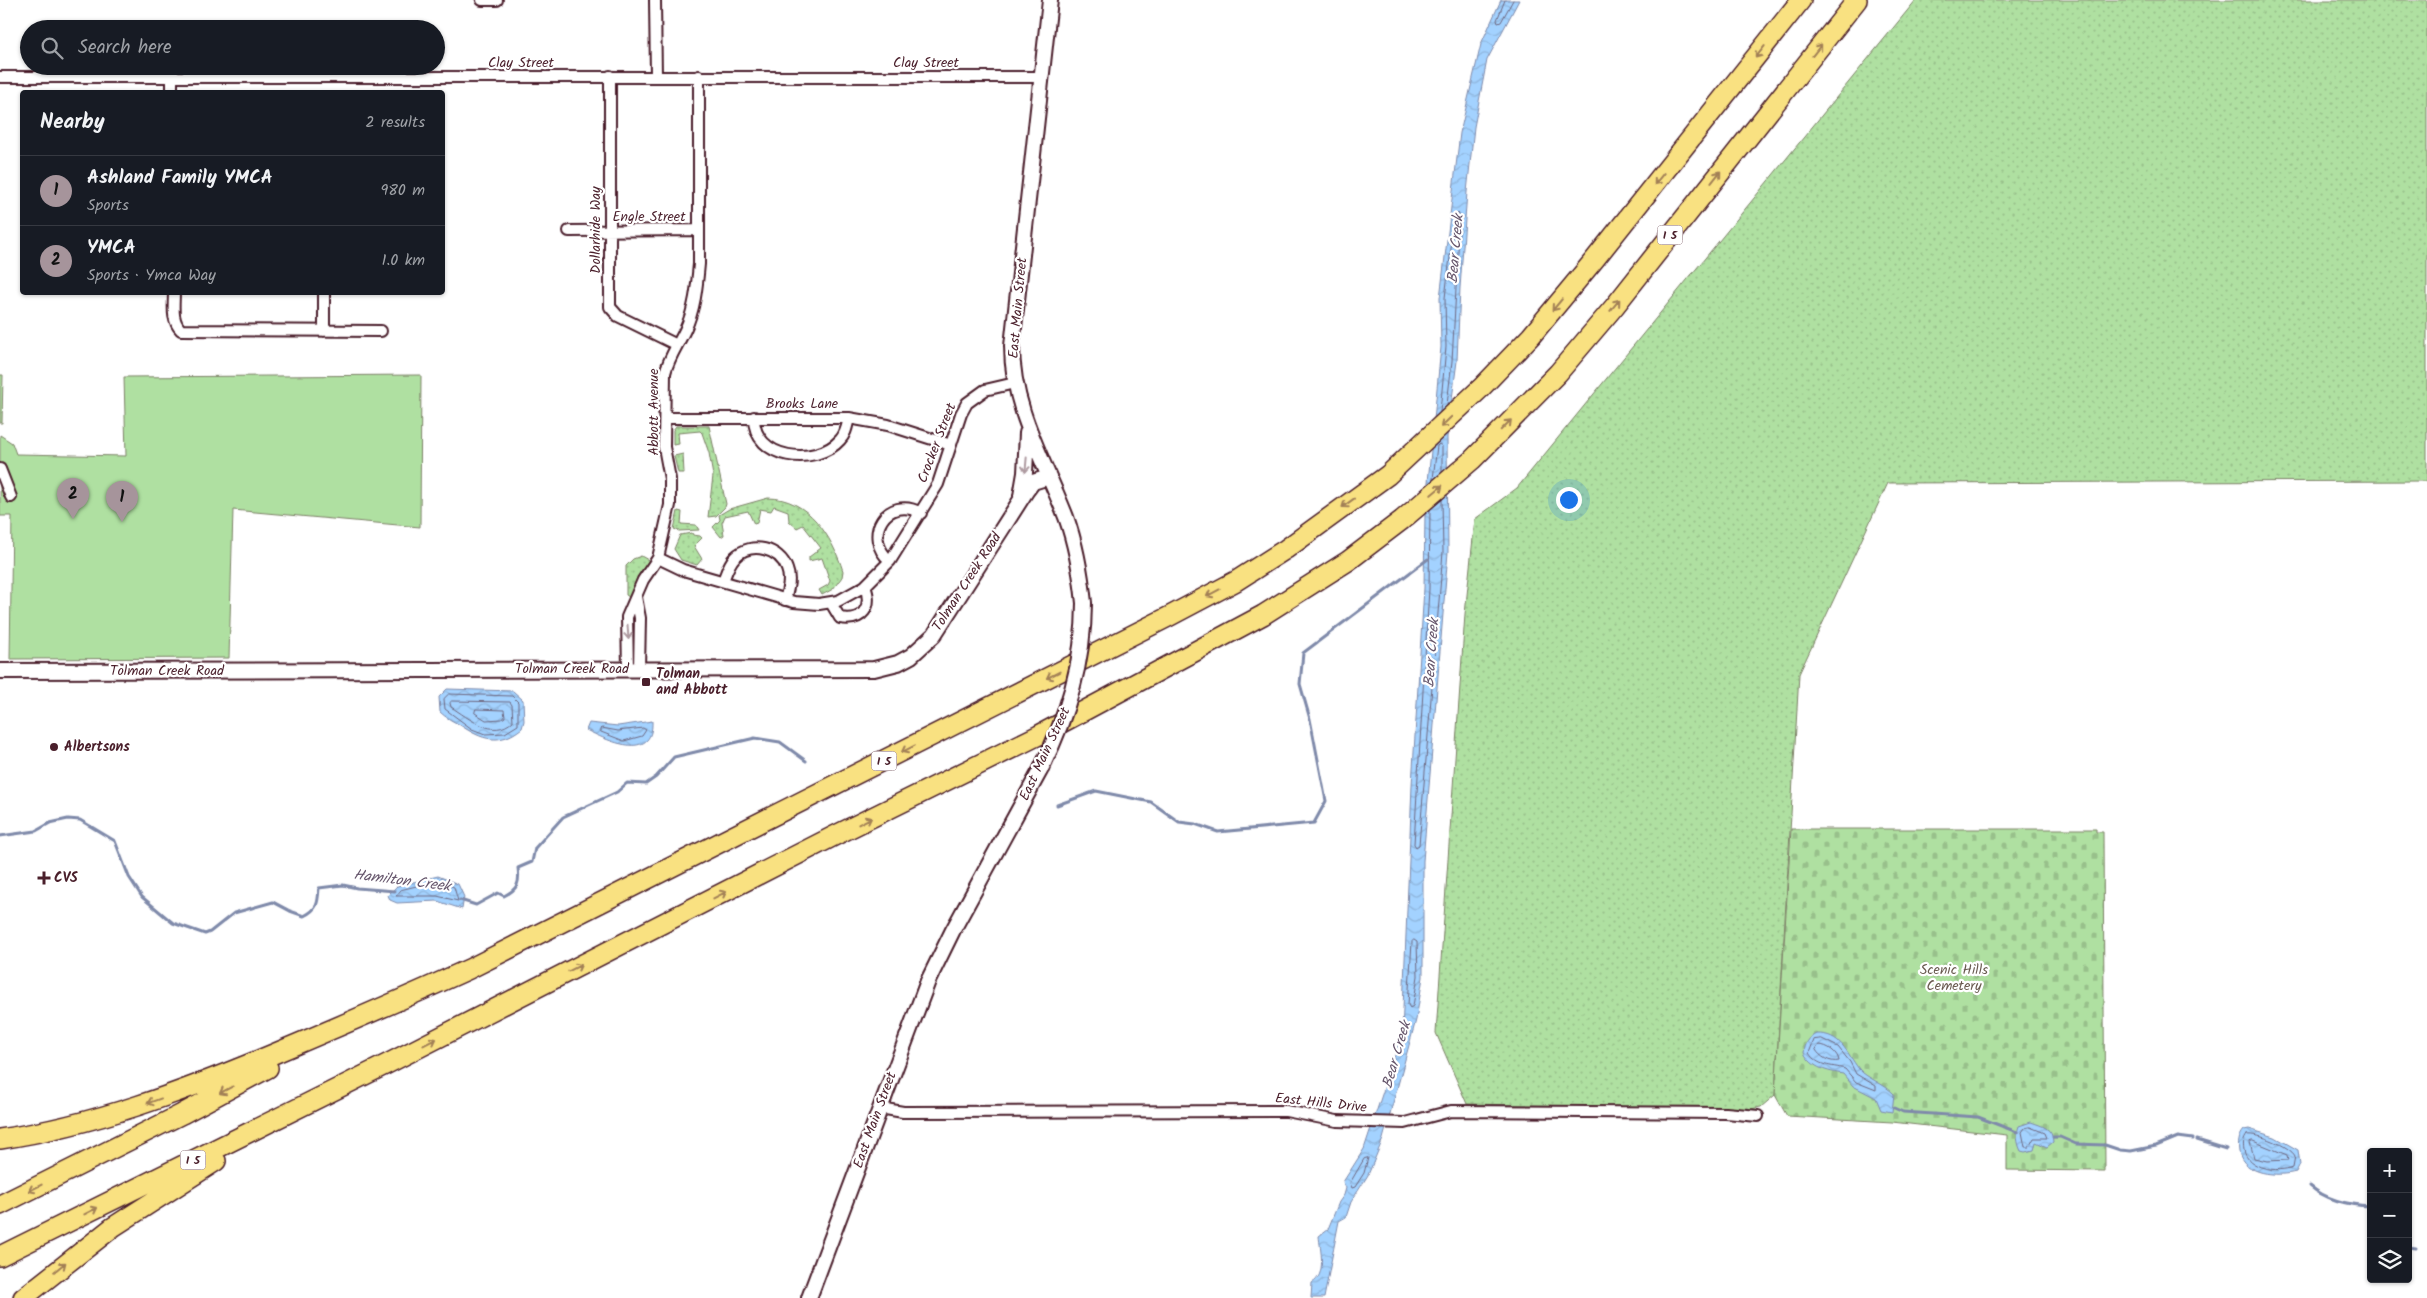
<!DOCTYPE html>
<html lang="en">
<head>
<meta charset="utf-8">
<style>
	:root { --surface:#171b24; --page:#242831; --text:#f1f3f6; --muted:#9ea1a6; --line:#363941; --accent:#a6949b }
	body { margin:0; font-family:Kalam,sans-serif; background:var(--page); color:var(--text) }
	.controls { position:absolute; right:15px; bottom:15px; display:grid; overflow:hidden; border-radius:5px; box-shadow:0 1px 4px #0004 }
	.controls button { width:45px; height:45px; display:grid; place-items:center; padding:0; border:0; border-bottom:1px solid var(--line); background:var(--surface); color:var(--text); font:25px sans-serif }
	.you { position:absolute; left:1568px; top:499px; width:18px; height:18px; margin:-12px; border:4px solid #fff; border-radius:50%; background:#1a73e8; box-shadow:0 0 0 8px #1a73e833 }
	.badge { display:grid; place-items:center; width:32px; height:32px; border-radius:50%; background:var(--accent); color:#111; font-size:16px; font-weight:700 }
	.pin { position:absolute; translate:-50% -41px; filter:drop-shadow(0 1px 2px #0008) }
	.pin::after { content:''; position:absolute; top:26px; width:18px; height:15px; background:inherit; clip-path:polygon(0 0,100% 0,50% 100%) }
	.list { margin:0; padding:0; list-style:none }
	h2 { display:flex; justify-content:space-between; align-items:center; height:65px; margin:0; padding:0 20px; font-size:21px }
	h2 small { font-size:16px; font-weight:400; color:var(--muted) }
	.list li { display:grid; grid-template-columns:32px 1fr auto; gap:15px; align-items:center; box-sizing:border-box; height:70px; padding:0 20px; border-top:1px solid var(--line) }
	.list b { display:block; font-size:19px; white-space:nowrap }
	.list p { margin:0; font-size:16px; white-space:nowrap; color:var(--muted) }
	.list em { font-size:16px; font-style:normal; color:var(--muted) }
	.icon { flex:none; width:28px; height:28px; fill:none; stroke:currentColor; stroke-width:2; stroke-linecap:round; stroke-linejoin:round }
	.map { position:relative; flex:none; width:2427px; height:1298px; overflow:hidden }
	.search { position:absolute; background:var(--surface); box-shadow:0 1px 4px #0004; left:20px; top:20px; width:425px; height:55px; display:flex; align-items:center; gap:12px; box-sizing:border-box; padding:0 18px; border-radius:28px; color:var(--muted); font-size:19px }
	.panel { position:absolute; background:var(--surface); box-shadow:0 1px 4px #0004; left:20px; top:90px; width:425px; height:205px; border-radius:5px }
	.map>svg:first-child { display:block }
</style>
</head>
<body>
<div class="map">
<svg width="2427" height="1298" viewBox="0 0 2427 1298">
	<defs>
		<pattern id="grass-dots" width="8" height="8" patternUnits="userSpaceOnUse" patternTransform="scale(1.25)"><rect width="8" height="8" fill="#afe0a1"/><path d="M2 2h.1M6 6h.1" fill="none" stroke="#98c08b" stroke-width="1.8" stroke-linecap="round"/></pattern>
		<pattern id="cemetery-stones" width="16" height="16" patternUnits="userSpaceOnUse" patternTransform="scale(1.25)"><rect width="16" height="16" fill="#afe0a1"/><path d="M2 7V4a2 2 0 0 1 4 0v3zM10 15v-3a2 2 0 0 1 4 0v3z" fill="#98c08b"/></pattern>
		<pattern id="water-waves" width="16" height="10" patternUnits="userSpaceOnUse" patternTransform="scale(1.25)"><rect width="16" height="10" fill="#a3d2ff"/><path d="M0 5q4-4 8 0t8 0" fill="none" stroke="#8eb4db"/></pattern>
	</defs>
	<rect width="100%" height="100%" fill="#fff"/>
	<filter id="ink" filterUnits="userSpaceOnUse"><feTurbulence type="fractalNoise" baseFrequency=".02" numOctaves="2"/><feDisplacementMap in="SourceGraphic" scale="10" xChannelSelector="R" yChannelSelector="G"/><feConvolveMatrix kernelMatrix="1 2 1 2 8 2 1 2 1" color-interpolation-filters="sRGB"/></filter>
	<g filter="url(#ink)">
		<!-- grass -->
		<path fill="url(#grass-dots)" stroke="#7c8066" d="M 1916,0 L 2427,0 L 2427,481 L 1888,483 L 1799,674 L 1775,1095 L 1761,1107 L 1751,1109 L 1467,1104 L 1436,1033 L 1465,614 L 1475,519 L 1517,488 Z
			M 676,426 L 709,426 L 726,504 L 725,507 L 716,516 L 708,517 L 713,476 L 709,453 L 702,433 L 700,431 L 678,433 L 679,444 L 673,445 L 673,430 Z
			M 683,454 L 684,473 L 678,473 L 674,456 Z
			M 768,498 C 808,498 832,536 843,571 L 842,577 L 833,589 L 822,595 L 819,590 L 828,585 L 830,581 L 822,558 L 809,561 L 809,557 L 821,548 L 803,525 L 797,528 L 789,521 L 788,511 L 774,506 L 771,511 L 760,509 L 757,523 L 754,524 L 748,511 L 725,516 L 722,523 L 724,535 L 721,537 L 713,527 L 720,520 L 719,515 L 729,509 Z
			M 678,511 L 682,512 L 681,524 L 696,525 L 699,530 L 679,531 L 674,529 Z
			M 692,533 L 693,535 L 700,536 L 702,538 L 694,546 L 702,559 L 697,565 L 681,560 L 674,549 L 680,535 Z
			M 641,556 L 650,561 L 629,597 L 626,595 L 626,566 L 633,559 Z"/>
		<!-- cemetery -->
		<path fill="url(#cemetery-stones)" stroke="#7c8066" d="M 1791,829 L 2096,829 L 2096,832 L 2103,832 L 2105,1171 L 2007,1170 L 2007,1135 L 1892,1122 L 1787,1116 L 1775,1095 Z"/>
		<!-- park -->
		<path fill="#afe0a1" stroke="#7c8066" d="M 0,375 L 3,375 L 2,423 L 0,423 Z
			M 421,375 L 420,527 L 233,510 L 229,658 L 10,659 L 12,516 L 0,516 L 0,435 L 12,443 L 16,454 L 126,456 L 124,377 Z"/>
		<!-- water -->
		<path fill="url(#water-waves)" stroke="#7f8aaa" d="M 1501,0 L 1519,0 L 1487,60 L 1474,127 L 1467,192 L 1460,288 L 1457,361 L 1447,437 L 1448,552 L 1423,861 L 1423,977 L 1416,1020 L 1383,1139 L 1368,1175 L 1351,1202 L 1346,1217 L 1339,1221 L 1324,1298 L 1311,1298 L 1312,1283 C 1327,1275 1320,1249 1319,1236 L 1328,1229 L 1339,1202 L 1344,1195 L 1346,1188 L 1343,1182 L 1364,1149 L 1402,1034 L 1412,785 L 1424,588 L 1425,513 L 1441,347 L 1440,298 L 1460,133 L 1481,44 Z
			M 447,689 L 513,691 L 523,700 L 524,721 L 522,728 C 500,746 482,740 460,725 C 453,721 446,718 440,712 L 439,697 Z
			M 652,721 C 654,763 606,740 586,730 L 589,723 L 618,726 Z
			M 438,876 L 458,884 L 464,897 L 462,909 L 437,901 L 397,903 L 390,900 L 388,895 L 397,886 Z
			M 1816,1034 C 1841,1033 1846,1052 1859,1069 C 1866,1078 1885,1084 1894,1094 L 1892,1112 L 1881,1110 L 1876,1098 L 1853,1086 L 1843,1074 C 1827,1071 1813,1069 1804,1053 C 1805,1044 1808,1038 1816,1034 Z
			M 2031,1122 C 2042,1126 2053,1128 2053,1142 L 2047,1147 L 2036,1142 L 2034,1150 L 2025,1152 L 2021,1151 C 2017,1143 2016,1134 2019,1126 Z
			M 2249,1129 L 2275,1137 L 2298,1150 L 2300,1164 L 2296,1172 C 2277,1177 2244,1175 2239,1152 C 2238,1144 2238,1137 2244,1130 Z"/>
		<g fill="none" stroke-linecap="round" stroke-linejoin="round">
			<!-- shore -->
			<path stroke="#6e6780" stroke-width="1" d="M 1505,0 L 1497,20 L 1498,23 L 1501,22 L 1513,0
				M 1440,412 L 1446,347 L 1445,298 L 1455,216 L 1458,213 L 1460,216 L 1452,361 L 1447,405
				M 1433,479 L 1437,446 L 1439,444 L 1442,446 L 1442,472
				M 1430,510 L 1429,589 L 1414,844 L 1416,847 L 1419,845 L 1443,552 L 1442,500
				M 449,694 L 512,696 L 518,702 L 518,725 L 505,733 L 485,734 L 472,729 L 445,709 L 444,699 Z
				M 452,701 L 510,702 L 512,705 L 513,721 C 493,740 469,718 451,707 L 450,703 Z
				M 476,709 L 504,710 L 505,717 L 502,719 L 486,720 L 475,713 Z
				M 602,728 L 618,731 L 643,728 L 646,730 L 642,736 L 624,741 L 601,732 Z
				M 438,881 L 454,887 L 458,901 L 437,896 L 396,896 L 401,890 Z
				M 1414,940 L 1417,942 L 1418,976 L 1413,1006 L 1410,1008 L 1408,1005 L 1412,942 Z
				M 1822,1039 L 1838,1047 L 1850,1062 L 1856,1074 L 1876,1086 L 1876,1090 L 1856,1082 L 1845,1069 C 1831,1065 1818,1067 1809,1053 L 1814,1040 Z
				M 1819,1045 C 1828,1045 1838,1053 1839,1061 C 1830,1063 1820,1057 1816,1050 Z
				M 2030,1127 L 2045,1133 L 2047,1138 L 2034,1138 L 2029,1147 L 2025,1147 L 2022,1132 L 2025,1128 Z
				M 2247,1135 C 2258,1133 2290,1146 2295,1156 L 2293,1167 C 2278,1173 2247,1169 2244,1150 C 2243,1144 2243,1140 2247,1135 Z
				M 2253,1141 L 2287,1155 L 2288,1160 L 2267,1161 L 2254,1158 L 2250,1142 Z
				M 1368,1158 L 1364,1173 L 1355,1187 L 1352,1188 L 1350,1183 L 1364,1159 Z"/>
			<!-- stream -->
			<path stroke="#7f8aaa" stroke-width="3" d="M 1057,805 L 1096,791 L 1151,802 L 1179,822 L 1195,824 L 1218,832 L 1314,823 L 1326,801 L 1310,719 L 1300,684 L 1303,653 L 1428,559
				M 0,836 L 36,831 L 50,823 L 68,819 L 80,820 L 115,841 L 129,877 L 142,897 L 173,923 L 205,934 L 210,932 L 234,913 L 273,902 L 290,911 L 304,916 C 318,909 318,903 319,888 L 343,885 L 357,888 L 395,891
				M 460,900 L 476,905 L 498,893 L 504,896 C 518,889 520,883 518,868 L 532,862 L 535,848 L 563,817 L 617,792 L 627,783 L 646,784 L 656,777 L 674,757 L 755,738 L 780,742 L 806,761
				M 1894,1108 L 1903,1112 L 1978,1117 L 2017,1132
				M 2053,1137 L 2060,1137 L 2076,1144 L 2105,1145 L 2120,1150 L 2131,1151 L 2156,1146 L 2178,1137 L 2193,1139
				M 2197,1140 L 2226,1149
				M 2310,1186 C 2326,1200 2349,1205 2371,1206
				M 2408,1247 L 2416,1248"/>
			<defs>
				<path id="street" d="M 482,0 L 497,0
					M 655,0 L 656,76
					M 610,76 L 610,307 L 618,316 L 677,345
					M 0,77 L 1042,77
					M 172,78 L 172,92
					M 569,231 L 699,230
					M 174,292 C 174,306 171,320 181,330 L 381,331
					M 324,292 L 324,331
					M 754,417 C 753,460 816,467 840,440 C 846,434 847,426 849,418
					M 665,418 L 849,418 L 888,425 L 951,445
					M 0,469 L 11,497
					M 658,558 L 683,570 L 794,602 L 819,604 L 838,601 L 865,586 L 890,561 L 938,484 L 961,414 L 967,403 L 985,390 L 1015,383
					M 890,561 C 861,536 887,494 921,513
					M 723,581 C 726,573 729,563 735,557 C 751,541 780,548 787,569 C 791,579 788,589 785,600
					M 636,597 L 640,618 L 639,669
					M 831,603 L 840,618 C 863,622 873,607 865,586
					M 628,669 L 627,617 L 643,580 L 658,558 L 670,505 L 670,479 L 664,447 L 665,373 C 669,357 678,345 685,330 C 695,309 697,286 699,264 L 699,76
					M 880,1108 L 903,1112 L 1286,1111 L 1337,1121 L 1405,1123 L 1451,1111 L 1726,1113 L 1758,1116"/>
				<path id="secondary" d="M 1050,0 L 1012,346 C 1012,409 1044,460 1066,517 C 1076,545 1081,574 1084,603
					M 1021,496 L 1025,473 L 1027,433
					M 0,671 L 874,669 L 898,663 L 911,656 L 934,635 L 1027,490 L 1033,482 L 1049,477
					M 809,1298 L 928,981 L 953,930 L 1041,769"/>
				<path id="highway" d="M 0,1139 C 95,1125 182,1092 271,1055 C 338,1027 403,999 469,969 L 1168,617 L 1236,581 L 1286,549 L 1388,475 L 1481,388 L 1531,336 L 1595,259 L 1801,0
					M 0,1205 L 182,1114 L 268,1068
					M 0,1256 L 387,1064 L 834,836 L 1039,735 L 1263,615 L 1348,561 L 1402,520 L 1472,460 L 1558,373 L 1614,307 L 1857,0
					M 23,1298 L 113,1227 L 216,1161"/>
			</defs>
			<!-- street casing -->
			<use href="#street" stroke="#4a1f2b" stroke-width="14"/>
			<!-- secondary casing -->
			<use href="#secondary" stroke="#4a1f2b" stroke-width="18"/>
			<!-- highway casing -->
			<use href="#highway" stroke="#4a1f2b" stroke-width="22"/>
			<!-- street -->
			<use href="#street" stroke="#fff" stroke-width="10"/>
			<!-- secondary -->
			<use href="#secondary" stroke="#fff" stroke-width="14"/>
			<!-- highway -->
			<use href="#highway" stroke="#f9e181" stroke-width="19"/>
			<defs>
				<path id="secondary-bridge" d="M 1041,769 C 1067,716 1084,663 1084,603"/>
			</defs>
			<!-- secondary-bridge casing -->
			<use href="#secondary-bridge" stroke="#4a1f2b" stroke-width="18" stroke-linecap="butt"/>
			<!-- secondary-bridge -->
			<use href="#secondary-bridge" stroke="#fff" stroke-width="14"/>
		</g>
		<!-- one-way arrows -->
		<defs><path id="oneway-shaft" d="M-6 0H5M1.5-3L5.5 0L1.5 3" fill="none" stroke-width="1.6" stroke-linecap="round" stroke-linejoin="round" transform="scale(1.25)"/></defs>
		<g stroke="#a28056">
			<use href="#oneway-shaft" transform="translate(1817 50) rotate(-52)"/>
			<use href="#oneway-shaft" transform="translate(1760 52) rotate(128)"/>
			<use href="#oneway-shaft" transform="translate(1716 177) rotate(-52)"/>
			<use href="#oneway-shaft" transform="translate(1659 179) rotate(129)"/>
			<use href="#oneway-shaft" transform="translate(1557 305) rotate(130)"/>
			<use href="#oneway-shaft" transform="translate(1615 305) rotate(-51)"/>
			<use href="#oneway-shaft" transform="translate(1446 422) rotate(136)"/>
			<use href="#oneway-shaft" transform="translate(1506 425) rotate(-45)"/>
			<use href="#oneway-shaft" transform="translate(1437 490) rotate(-40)"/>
			<use href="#oneway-shaft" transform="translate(1348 503) rotate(144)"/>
			<use href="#oneway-shaft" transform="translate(1213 593) rotate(152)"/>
			<use href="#oneway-shaft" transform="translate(1053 675) rotate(153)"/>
			<use href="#oneway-shaft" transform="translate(908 749) rotate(153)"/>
			<use href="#oneway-shaft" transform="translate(865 821) rotate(-27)"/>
			<use href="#oneway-shaft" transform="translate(720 895) rotate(-27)"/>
			<use href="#oneway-shaft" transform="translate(575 968) rotate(-27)"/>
			<use href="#oneway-shaft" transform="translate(430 1042) rotate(-27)"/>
			<use href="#oneway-shaft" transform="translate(226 1090) rotate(152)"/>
			<use href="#oneway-shaft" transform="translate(154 1101) rotate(160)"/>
			<use href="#oneway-shaft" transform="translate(35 1188) rotate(153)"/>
			<use href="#oneway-shaft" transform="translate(91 1211) rotate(-27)"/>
			<use href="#oneway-shaft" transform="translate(60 1267) rotate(-39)"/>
		</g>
		<g stroke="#ae9aa0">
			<use href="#oneway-shaft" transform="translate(1026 465) rotate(95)"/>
			<use href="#oneway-shaft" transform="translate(628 632) rotate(86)"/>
		</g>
	</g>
	<!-- markers -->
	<g fill="#4a1f2b" stroke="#fff" stroke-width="2">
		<rect x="641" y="677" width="10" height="10" rx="2.5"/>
		<circle cx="54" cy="747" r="5"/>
		<path d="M41.5 870.5h5v5h5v5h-5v5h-5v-5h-5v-5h5z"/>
	</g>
	<g text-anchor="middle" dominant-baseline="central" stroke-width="4.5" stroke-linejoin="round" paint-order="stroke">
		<!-- shield labels -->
		<g fill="#fff" stroke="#80626b" stroke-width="1">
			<rect x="1657.5" y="225.5" width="25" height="19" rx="4"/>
			<rect x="871.5" y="751.5" width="25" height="19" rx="4"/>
			<rect x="180.5" y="1150.5" width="25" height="19" rx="4"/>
		</g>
		<g font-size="12" font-weight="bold" fill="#4a1f2b">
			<text x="1670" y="235">I 5</text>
			<text x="884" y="761">I 5</text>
			<text x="193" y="1160">I 5</text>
		</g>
		<!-- street labels -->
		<g font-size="14" fill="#4a1f2b" stroke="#fff">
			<text x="521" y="63">Clay Street</text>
			<text x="926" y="63">Clay Street</text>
			<text x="649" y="217">Engle Street</text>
			<text transform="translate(596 230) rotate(-90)">Dollarhide Way</text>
			<text transform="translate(1018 308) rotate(-85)">East Main Street</text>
			<text x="802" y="404">Brooks Lane</text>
			<text transform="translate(654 412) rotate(-90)">Abbott Avenue</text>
			<text transform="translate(937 443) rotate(-69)">Crocker Street</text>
			<text transform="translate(967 582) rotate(-57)">Tolman Creek Road</text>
			<text x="572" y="669">Tolman Creek Road</text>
			<text x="167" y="671">Tolman Creek Road</text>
			<text transform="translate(1045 754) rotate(-65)">East Main Street</text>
			<text transform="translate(1321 1103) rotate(6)">East Hills Drive</text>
			<text transform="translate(875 1120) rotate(-70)">East Main Street</text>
		</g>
		<!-- poi labels -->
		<g font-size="14" font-weight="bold" fill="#4a1f2b" stroke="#fff" text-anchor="start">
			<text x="656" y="674">Tolman<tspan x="656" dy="16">and Abbott</tspan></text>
			<text x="64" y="747">Albertsons</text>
			<text x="54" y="878">CVS</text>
		</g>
		<!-- park labels -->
		<g font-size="14" fill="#68594e" stroke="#fff">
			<text x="1954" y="970">Scenic Hills<tspan x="1954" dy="16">Cemetery</tspan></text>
		</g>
		<!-- water labels -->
		<g font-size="15" font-style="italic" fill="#65556b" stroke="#fff">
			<text transform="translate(1456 249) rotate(-85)">Bear Creek</text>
			<text transform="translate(1432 653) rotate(-86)">Bear Creek</text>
			<text transform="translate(402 881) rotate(7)">Hamilton Creek</text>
			<text transform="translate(1397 1055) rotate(-74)">Bear Creek</text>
		</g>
	</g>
</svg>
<div class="controls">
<button>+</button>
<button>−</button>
<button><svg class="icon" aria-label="layers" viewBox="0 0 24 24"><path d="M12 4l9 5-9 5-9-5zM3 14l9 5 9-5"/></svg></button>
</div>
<div class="you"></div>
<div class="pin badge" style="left:122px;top:522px">1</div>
<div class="pin badge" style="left:73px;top:519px">2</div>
<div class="search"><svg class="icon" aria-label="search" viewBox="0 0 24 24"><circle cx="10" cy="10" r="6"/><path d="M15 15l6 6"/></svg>Search here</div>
<section class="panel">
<h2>Nearby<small>2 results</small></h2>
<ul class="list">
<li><span class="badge">1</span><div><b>Ashland Family YMCA</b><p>Sports</p></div><em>980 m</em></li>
<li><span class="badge">2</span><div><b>YMCA</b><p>Sports · Ymca Way</p></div><em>1.0 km</em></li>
</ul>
</section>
</div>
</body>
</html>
